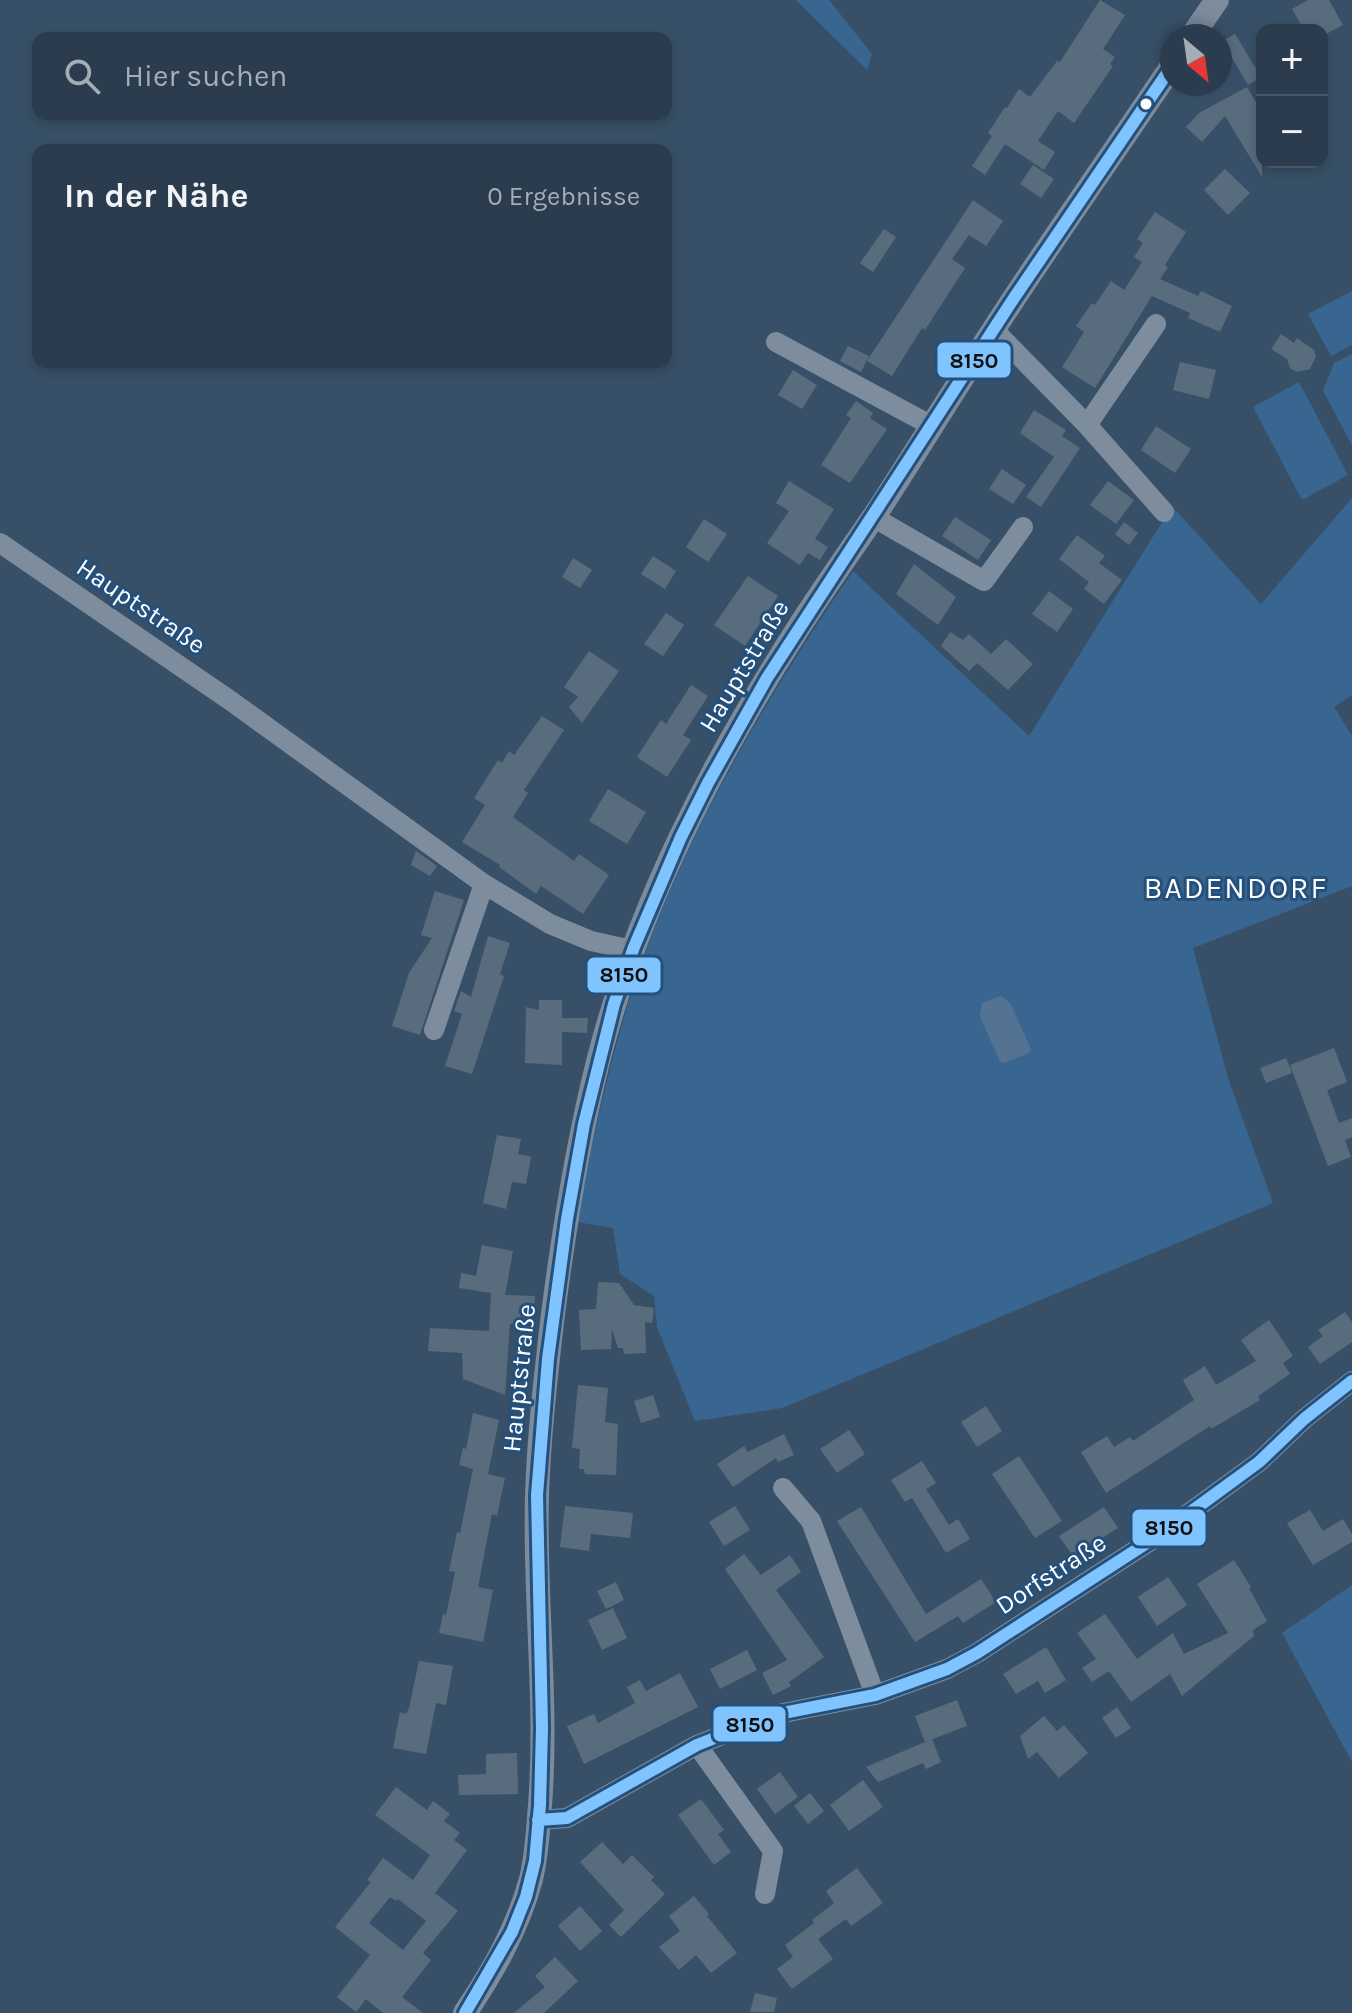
<!DOCTYPE html>
<html lang="de">
<head>
<meta charset="utf-8">
<style>
	:root { --surface:#2a3c4d; --page:#324354; --text:#f1f3f6; --muted:#a5adb6; --line:#465665 }
	body { margin:0; font-family:Karla,sans-serif; background:var(--page); color:var(--text) }
	.controls { position:absolute; right:24px; top:24px; display:grid; overflow:hidden; border-radius:16px; box-shadow:0 4px 12px #0003 }
	.controls button { width:72px; height:72px; display:grid; place-items:center; padding:0; border:0; border-bottom:2px solid var(--line); background:var(--surface); color:var(--text); font:40px sans-serif }
	.compass { position:absolute; left:1160px; top:24px; width:72px; height:72px; border-radius:50%; background:var(--surface); box-shadow:0 4px 12px #0003; rotate:151deg }
	.list { margin:0; padding:0; list-style:none }
	h2 { display:flex; justify-content:space-between; align-items:center; height:104px; margin:0; padding:0 32px; font-size:34px }
	h2 small { font-size:26px; font-weight:400; color:var(--muted) }
	.icon { flex:none; width:44px; height:44px; fill:none; stroke:currentColor; stroke-width:2; stroke-linecap:round; stroke-linejoin:round }
	.map { position:relative; flex:none; width:1352px; height:2013px; overflow:hidden }
	.search { position:absolute; background:var(--surface); box-shadow:0 4px 12px #0003; left:32px; top:32px; width:640px; height:88px; display:flex; align-items:center; gap:20px; box-sizing:border-box; padding:0 28px; border-radius:16px; color:var(--muted); font-size:30px }
	.panel { position:absolute; background:var(--surface); box-shadow:0 4px 12px #0003; left:32px; top:144px; width:640px; height:224px; border-radius:16px }
	.map>svg:first-child { display:block }
</style>
</head>
<body>
<div class="map">
<svg width="1352" height="2013" viewBox="0 0 1352 2013">
	<rect width="100%" height="100%" fill="#385067"/>
	<!-- green -->
	<path fill="#386691" d="M 796,0 L 829,0 L 872,54 L 867,70 Z
		M 1352,291 L 1352,345 L 1331,356 L 1308,314 Z
		M 1352,354 L 1352,445 L 1323,391 L 1334,363 Z
		M 1299,382 L 1348,475 L 1302,500 L 1253,407 Z
		M 1352,498 L 1352,695 L 1334,707 L 1352,736 L 1352,886 L 1193,948 L 1228,1078 L 1273,1203 L 782,1408 L 695,1421 L 657,1327 L 654,1296 L 620,1274 L 613,1228 L 577,1222 C 594,1132 613,1042 644,956 C 694,819 771,691 853,571 L 1029,736 L 1172,506 L 1261,604 Z
		M 1352,1585 L 1352,1762 L 1282,1633 Z"/>
	<!-- water -->
	<path fill="#547392" d="M 1001,996 L 1010,1003 L 1031,1049 L 1029,1053 L 1004,1063 L 1000,1062 L 980,1016 L 982,1003 Z"/>
	<!-- building -->
	<path fill="#596c7e" fill-rule="evenodd" d="M 1100,0 L 1125,15 L 1103,49 L 1115,57 L 1110,64 L 1113,66 L 1074,123 L 1058,111 L 1038,141 L 1055,152 L 1044,170 L 1005,144 L 985,175 L 972,166 L 992,136 L 988,133 L 1005,107 L 1007,108 L 1019,89 L 1030,97 L 1057,61 L 1060,62 Z
		M 1308,0 L 1329,0 L 1343,25 L 1322,36 L 1322,30 L 1304,30 L 1292,9 Z
		M 1235,34 L 1261,77 L 1248,85 L 1222,41 Z
		M 1247,87 L 1262,113 L 1262,177 L 1225,116 L 1202,142 L 1186,127 L 1199,113 Z
		M 1033,165 L 1054,179 L 1041,198 L 1020,184 Z
		M 1225,169 L 1250,193 L 1228,215 L 1204,190 Z
		M 973,200 L 1003,221 L 986,246 L 969,235 L 952,259 L 965,268 L 925,330 L 922,328 L 892,376 L 867,361 Z
		M 1155,212 L 1186,232 L 1165,265 L 1168,267 L 1160,279 L 1198,296 L 1201,291 L 1232,306 L 1220,332 L 1188,318 L 1190,313 L 1152,296 L 1095,388 L 1062,367 L 1084,332 L 1076,326 L 1092,303 L 1095,305 L 1111,281 L 1124,290 L 1142,262 L 1134,257 L 1143,243 L 1137,239 Z
		M 884,229 L 896,237 L 873,272 L 860,263 Z
		M 1281,334 L 1294,343 L 1297,338 L 1314,350 L 1316,356 L 1310,369 L 1297,372 L 1290,368 L 1287,359 L 1271,349 Z
		M 848,346 L 869,356 L 861,372 L 840,361 Z
		M 1180,362 L 1216,370 L 1209,399 L 1173,390 Z
		M 793,370 L 817,385 L 802,409 L 778,395 Z
		M 856,401 L 873,413 L 870,418 L 887,429 L 850,483 L 821,465 L 851,418 L 846,415 Z
		M 1034,410 L 1066,430 L 1062,436 L 1080,448 L 1041,507 L 1026,497 L 1054,457 L 1020,433 Z
		M 1156,426 L 1191,449 L 1175,473 L 1141,450 Z
		M 1002,469 L 1026,485 L 1013,504 L 989,489 Z
		M 789,481 L 834,509 L 815,539 L 828,547 L 820,560 L 808,553 L 800,565 L 767,543 L 789,511 L 776,503 Z
		M 1108,481 L 1134,500 L 1116,524 L 1090,505 Z
		M 955,517 L 991,540 L 978,560 L 942,536 Z
		M 704,519 L 727,534 L 708,562 L 686,547 Z
		M 1124,522 L 1138,533 L 1129,545 L 1115,534 Z
		M 1077,535 L 1105,556 L 1099,563 L 1122,580 L 1104,604 L 1084,589 L 1089,582 L 1059,559 Z
		M 653,556 L 676,571 L 665,589 L 641,574 Z
		M 573,558 L 592,570 L 580,588 L 562,577 Z
		M 914,564 L 956,597 L 938,625 L 896,594 Z
		M 748,576 L 778,596 L 745,646 L 714,625 Z
		M 1049,591 L 1073,609 L 1057,632 L 1032,614 Z
		M 666,613 L 684,625 L 663,656 L 644,644 Z
		M 950,632 L 963,640 L 969,634 L 991,654 L 1006,639 L 1033,664 L 1008,690 L 977,663 L 969,671 L 941,646 Z
		M 589,651 L 619,671 L 582,723 L 569,707 L 578,697 L 564,687 Z
		M 691,685 L 708,696 L 683,735 L 691,740 L 667,777 L 637,757 L 661,720 L 666,724 Z
		M 542,716 L 564,730 L 524,790 L 528,793 L 513,817 L 574,861 L 579,854 L 609,875 L 583,914 L 541,886 L 536,894 L 499,867 L 500,865 L 462,842 L 485,805 L 474,798 L 498,760 L 502,763 L 509,751 L 514,755 Z
		M 608,789 L 646,812 L 627,844 L 589,821 Z
		M 416,851 L 437,866 L 430,876 L 411,865 Z
		M 435,891 L 464,900 L 420,1035 L 392,1026 L 409,973 L 432,938 L 421,935 Z
		M 488,936 L 510,943 L 500,974 L 504,976 L 472,1074 L 445,1066 L 462,1014 L 454,1011 L 461,991 L 471,997 Z
		M 539,1000 L 562,1000 L 562,1018 L 588,1018 L 587,1033 L 562,1032 L 562,1065 L 525,1063 L 526,1007 L 539,1010 Z
		M 1334,1048 L 1347,1082 L 1327,1090 L 1339,1123 L 1352,1118 L 1352,1137 L 1345,1140 L 1351,1157 L 1328,1166 L 1290,1065 Z
		M 1286,1058 L 1292,1073 L 1266,1083 L 1260,1068 Z
		M 497,1135 L 521,1139 L 518,1154 L 531,1157 L 526,1184 L 512,1182 L 506,1209 L 483,1203 Z
		M 482,1245 L 513,1251 L 505,1295 L 535,1296 L 533,1325 L 510,1324 L 505,1395 L 463,1379 L 462,1353 L 428,1351 L 430,1328 L 489,1331 L 491,1293 L 459,1288 L 461,1273 L 476,1276 Z
		M 598,1282 L 619,1283 L 634,1305 L 654,1308 L 652,1323 L 645,1322 L 646,1353 L 624,1354 L 623,1348 L 618,1348 L 612,1329 L 611,1349 L 581,1350 L 579,1310 L 596,1309 Z
		M 1345,1312 L 1352,1322 L 1352,1342 L 1320,1364 L 1308,1347 L 1323,1336 L 1318,1330 Z
		M 1269,1320 L 1293,1356 L 1283,1363 L 1290,1374 L 1258,1396 L 1260,1400 L 1211,1429 L 1210,1426 L 1106,1493 L 1081,1452 L 1107,1436 L 1114,1447 L 1130,1437 L 1133,1441 L 1194,1400 L 1183,1380 L 1205,1366 L 1216,1385 L 1256,1361 L 1241,1340 Z
		M 578,1385 L 608,1388 L 605,1422 L 618,1424 L 616,1475 L 585,1474 L 584,1469 L 579,1469 L 580,1449 L 572,1448 Z
		M 653,1395 L 660,1417 L 641,1423 L 634,1401 Z
		M 986,1406 L 1002,1431 L 977,1447 L 961,1422 Z
		M 473,1413 L 499,1420 L 488,1474 L 505,1478 L 497,1516 L 492,1514 L 478,1587 L 493,1590 L 483,1642 L 439,1633 L 443,1614 L 446,1615 L 455,1572 L 449,1571 L 457,1532 L 460,1533 L 473,1469 L 459,1465 L 463,1448 L 466,1449 Z
		M 849,1430 L 865,1454 L 837,1473 L 820,1449 Z
		M 784,1434 L 794,1455 L 778,1462 L 776,1458 L 733,1487 L 717,1464 L 744,1446 L 748,1452 Z
		M 1019,1456 L 1062,1521 L 1035,1538 L 992,1474 Z
		M 922,1461 L 936,1483 L 926,1489 L 949,1525 L 958,1519 L 970,1539 L 946,1553 L 912,1498 L 905,1502 L 891,1480 Z
		M 565,1506 L 633,1513 L 630,1538 L 591,1534 L 589,1551 L 560,1547 Z
		M 735,1506 L 750,1530 L 724,1546 L 709,1522 Z
		M 861,1507 L 926,1614 L 981,1579 L 996,1602 L 963,1623 L 958,1616 L 915,1642 L 837,1521 Z
		M 1104,1507 L 1118,1528 L 1073,1556 L 1059,1536 Z
		M 1310,1510 L 1323,1531 L 1343,1519 L 1352,1534 L 1352,1542 L 1313,1565 L 1287,1523 Z
		M 744,1554 L 761,1575 L 790,1555 L 801,1572 L 776,1590 L 824,1657 L 789,1682 L 791,1686 L 773,1695 L 762,1673 L 787,1660 L 725,1569 Z
		M 1234,1560 L 1251,1587 L 1249,1588 L 1267,1621 L 1253,1630 L 1254,1636 L 1182,1696 L 1170,1674 L 1131,1702 L 1109,1671 L 1092,1682 L 1082,1668 L 1096,1659 L 1077,1633 L 1105,1614 L 1137,1659 L 1173,1633 L 1184,1654 L 1228,1633 L 1197,1584 Z
		M 1168,1577 L 1187,1605 L 1157,1626 L 1138,1597 Z
		M 616,1582 L 624,1600 L 606,1609 L 597,1591 Z
		M 613,1608 L 627,1638 L 602,1650 L 588,1620 Z
		M 1046,1647 L 1066,1680 L 1045,1693 L 1038,1681 L 1016,1694 L 1003,1674 Z
		M 747,1650 L 757,1670 L 720,1689 L 710,1669 Z
		M 419,1661 L 453,1666 L 446,1705 L 436,1703 L 426,1754 L 393,1748 L 400,1712 L 406,1714 L 409,1708 Z
		M 680,1673 L 698,1707 L 584,1764 L 567,1726 L 594,1714 L 598,1723 L 635,1703 L 627,1687 L 640,1680 L 646,1691 Z
		M 957,1700 L 967,1726 L 925,1742 L 915,1716 Z
		M 1117,1707 L 1131,1728 L 1116,1738 L 1102,1718 Z
		M 1044,1716 L 1057,1731 L 1064,1725 L 1088,1753 L 1059,1778 L 1037,1752 L 1028,1759 L 1020,1736 Z
		M 932,1739 L 941,1762 L 926,1769 L 923,1763 L 878,1782 L 866,1767 Z
		M 517,1753 L 518,1794 L 459,1795 L 458,1775 L 486,1774 L 486,1754 Z
		M 780,1772 L 798,1797 L 775,1814 L 757,1789 Z
		M 863,1780 L 883,1807 L 849,1831 L 830,1805 Z
		M 396,1787 L 427,1810 L 433,1801 L 450,1814 L 444,1821 L 460,1833 L 454,1840 L 467,1850 L 435,1893 L 458,1911 L 423,1953 L 431,1960 L 402,1997 L 423,2013 L 383,2013 L 366,1999 L 356,2012 L 337,1997 L 370,1955 L 335,1927 L 371,1882 L 367,1880 L 383,1858 L 413,1880 L 430,1855 L 375,1815 ZM 390,1897 L 396,1901 L 398,1899 L 426,1921 L 403,1950 L 369,1923 Z
		M 810,1793 L 824,1811 L 808,1824 L 794,1806 Z
		M 701,1799 L 724,1830 L 718,1834 L 731,1852 L 714,1865 L 678,1815 Z
		M 602,1842 L 623,1864 L 632,1855 L 654,1877 L 651,1880 L 665,1894 L 621,1937 L 609,1925 L 624,1910 L 580,1862 Z
		M 857,1868 L 883,1903 L 851,1926 L 846,1919 L 818,1939 L 833,1959 L 792,1989 L 777,1969 L 793,1957 L 785,1945 L 814,1923 L 812,1920 L 834,1903 L 826,1891 Z
		M 694,1896 L 709,1914 L 707,1916 L 737,1953 L 711,1973 L 696,1955 L 679,1970 L 659,1947 L 680,1931 L 669,1916 Z
		M 580,1906 L 602,1931 L 580,1951 L 558,1926 Z
		M 555,1957 L 578,1981 L 544,2013 L 514,2013 L 545,1987 L 535,1976 Z
		M 755,1993 L 777,1998 L 774,2012 L 750,2012 Z"/>
	<g fill="none" stroke-linecap="round" stroke-linejoin="round">
		<!-- minor -->
		<path stroke="#7d8d9e" stroke-width="20" d="M 993,329 L 1087,425 L 1156,324
			M 776,342 L 932,426
			M 1087,425 L 1164,512
			M 873,517 L 984,581 L 1023,527
			M 0,543 L 231,701 L 484,884 L 550,924 L 591,941 L 632,950
			M 434,1030 L 484,884
			M 783,1488 L 811,1521 L 875,1695
			M 697,1745 L 773,1851 L 765,1894
			M 538,1820 L 567,1818 L 697,1745 L 773,1715 L 875,1695 L 947,1669 L 977,1653 L 1150,1541 L 1203,1503 L 1259,1462 L 1304,1419 L 1352,1381"/>
		<!-- major -->
		<path stroke="#7c8c9d" stroke-width="24" d="M 1192,36 L 1217,0
			M 465,2013 C 493,1971 518,1928 531,1879 C 537,1855 538,1830 540,1805 C 548,1702 534,1599 537,1495 C 539,1434 546,1375 553,1314 C 564,1229 577,1145 598,1062 C 637,907 713,761 799,627 C 824,588 851,550 877,512 C 916,452 953,391 992,332 C 1050,242 1112,155 1172,66"/>
		<defs>
			<path id="bus-1" d="M 538,1820 L 567,1818 L 697,1745 L 773,1715 L 875,1695 L 947,1669 L 977,1653 L 1150,1541 L 1203,1503 L 1259,1462 L 1304,1419 L 1352,1381
				M 465,2013 L 512,1932 L 526,1897 L 535,1861 L 540,1805 L 542,1728 L 537,1495 L 548,1359 L 567,1219 L 584,1124 L 614,1004 L 634,947 L 681,837 L 708,783 L 767,678 L 1014,298 L 1172,66"/>
		</defs>
		<!-- bus-1 casing -->
		<use href="#bus-1" stroke="#24507b" stroke-width="18"/>
		<!-- bus-1 -->
		<use href="#bus-1" stroke="#80c4ff" stroke-width="12"/>
	</g>
	<!-- markers -->
	<circle fill="#fff" stroke="#24507b" stroke-width="3" cx="1146" cy="104" r="7"/>
	<g text-anchor="middle" dominant-baseline="central" stroke-width="6" stroke-linejoin="round" paint-order="stroke">
		<!-- street labels -->
		<g font-size="26" fill="#fff" stroke="#24507b">
			<text transform="translate(141 606) rotate(34)">Hauptstraße</text>
			<text transform="translate(744 666) rotate(-59)">Hauptstraße</text>
			<text transform="translate(519 1378) rotate(-84)">Hauptstraße</text>
			<text transform="translate(1051 1574) rotate(-33)">Dorfstraße</text>
		</g>
		<!-- quarter labels -->
		<g font-size="30" letter-spacing="2" fill="#fff" stroke="#24507b">
			<text x="1236" y="888">BADENDORF</text>
		</g>
	</g>
	<g stroke="#24507b" stroke-width="3">
		<rect x="936" y="341" width="76" height="38" rx="8" fill="#80c4ff"/>
		<rect x="586" y="956" width="76" height="38" rx="8" fill="#80c4ff"/>
		<rect x="1131" y="1508" width="76" height="39" rx="8" fill="#80c4ff"/>
		<rect x="712" y="1705" width="75" height="38" rx="8" fill="#80c4ff"/>
	</g>
	<g font-size="22" text-anchor="middle" font-weight="bold" fill="#111">
		<text x="974" y="368">8150</text>
		<text x="624" y="982">8150</text>
		<text x="1169" y="1535">8150</text>
		<text x="750" y="1732">8150</text>
	</g>
</svg>
<div class="controls">
<button>+</button>
<button>−</button>
</div>
<svg class="compass" viewBox="-18 -18 36 36"><path d="M0-13l5 13h-10z" fill="#e53935"/><path d="M0 13l5-13h-10z" fill="#a5adb6"/></svg>
<div class="search"><svg class="icon" aria-label="search" viewBox="0 0 24 24"><circle cx="10" cy="10" r="6"/><path d="M15 15l6 6"/></svg>Hier suchen</div>
<section class="panel">
<h2>In der Nähe<small>0 Ergebnisse</small></h2>
<ul class="list">
</ul>
</section>
</div>
</body>
</html>
